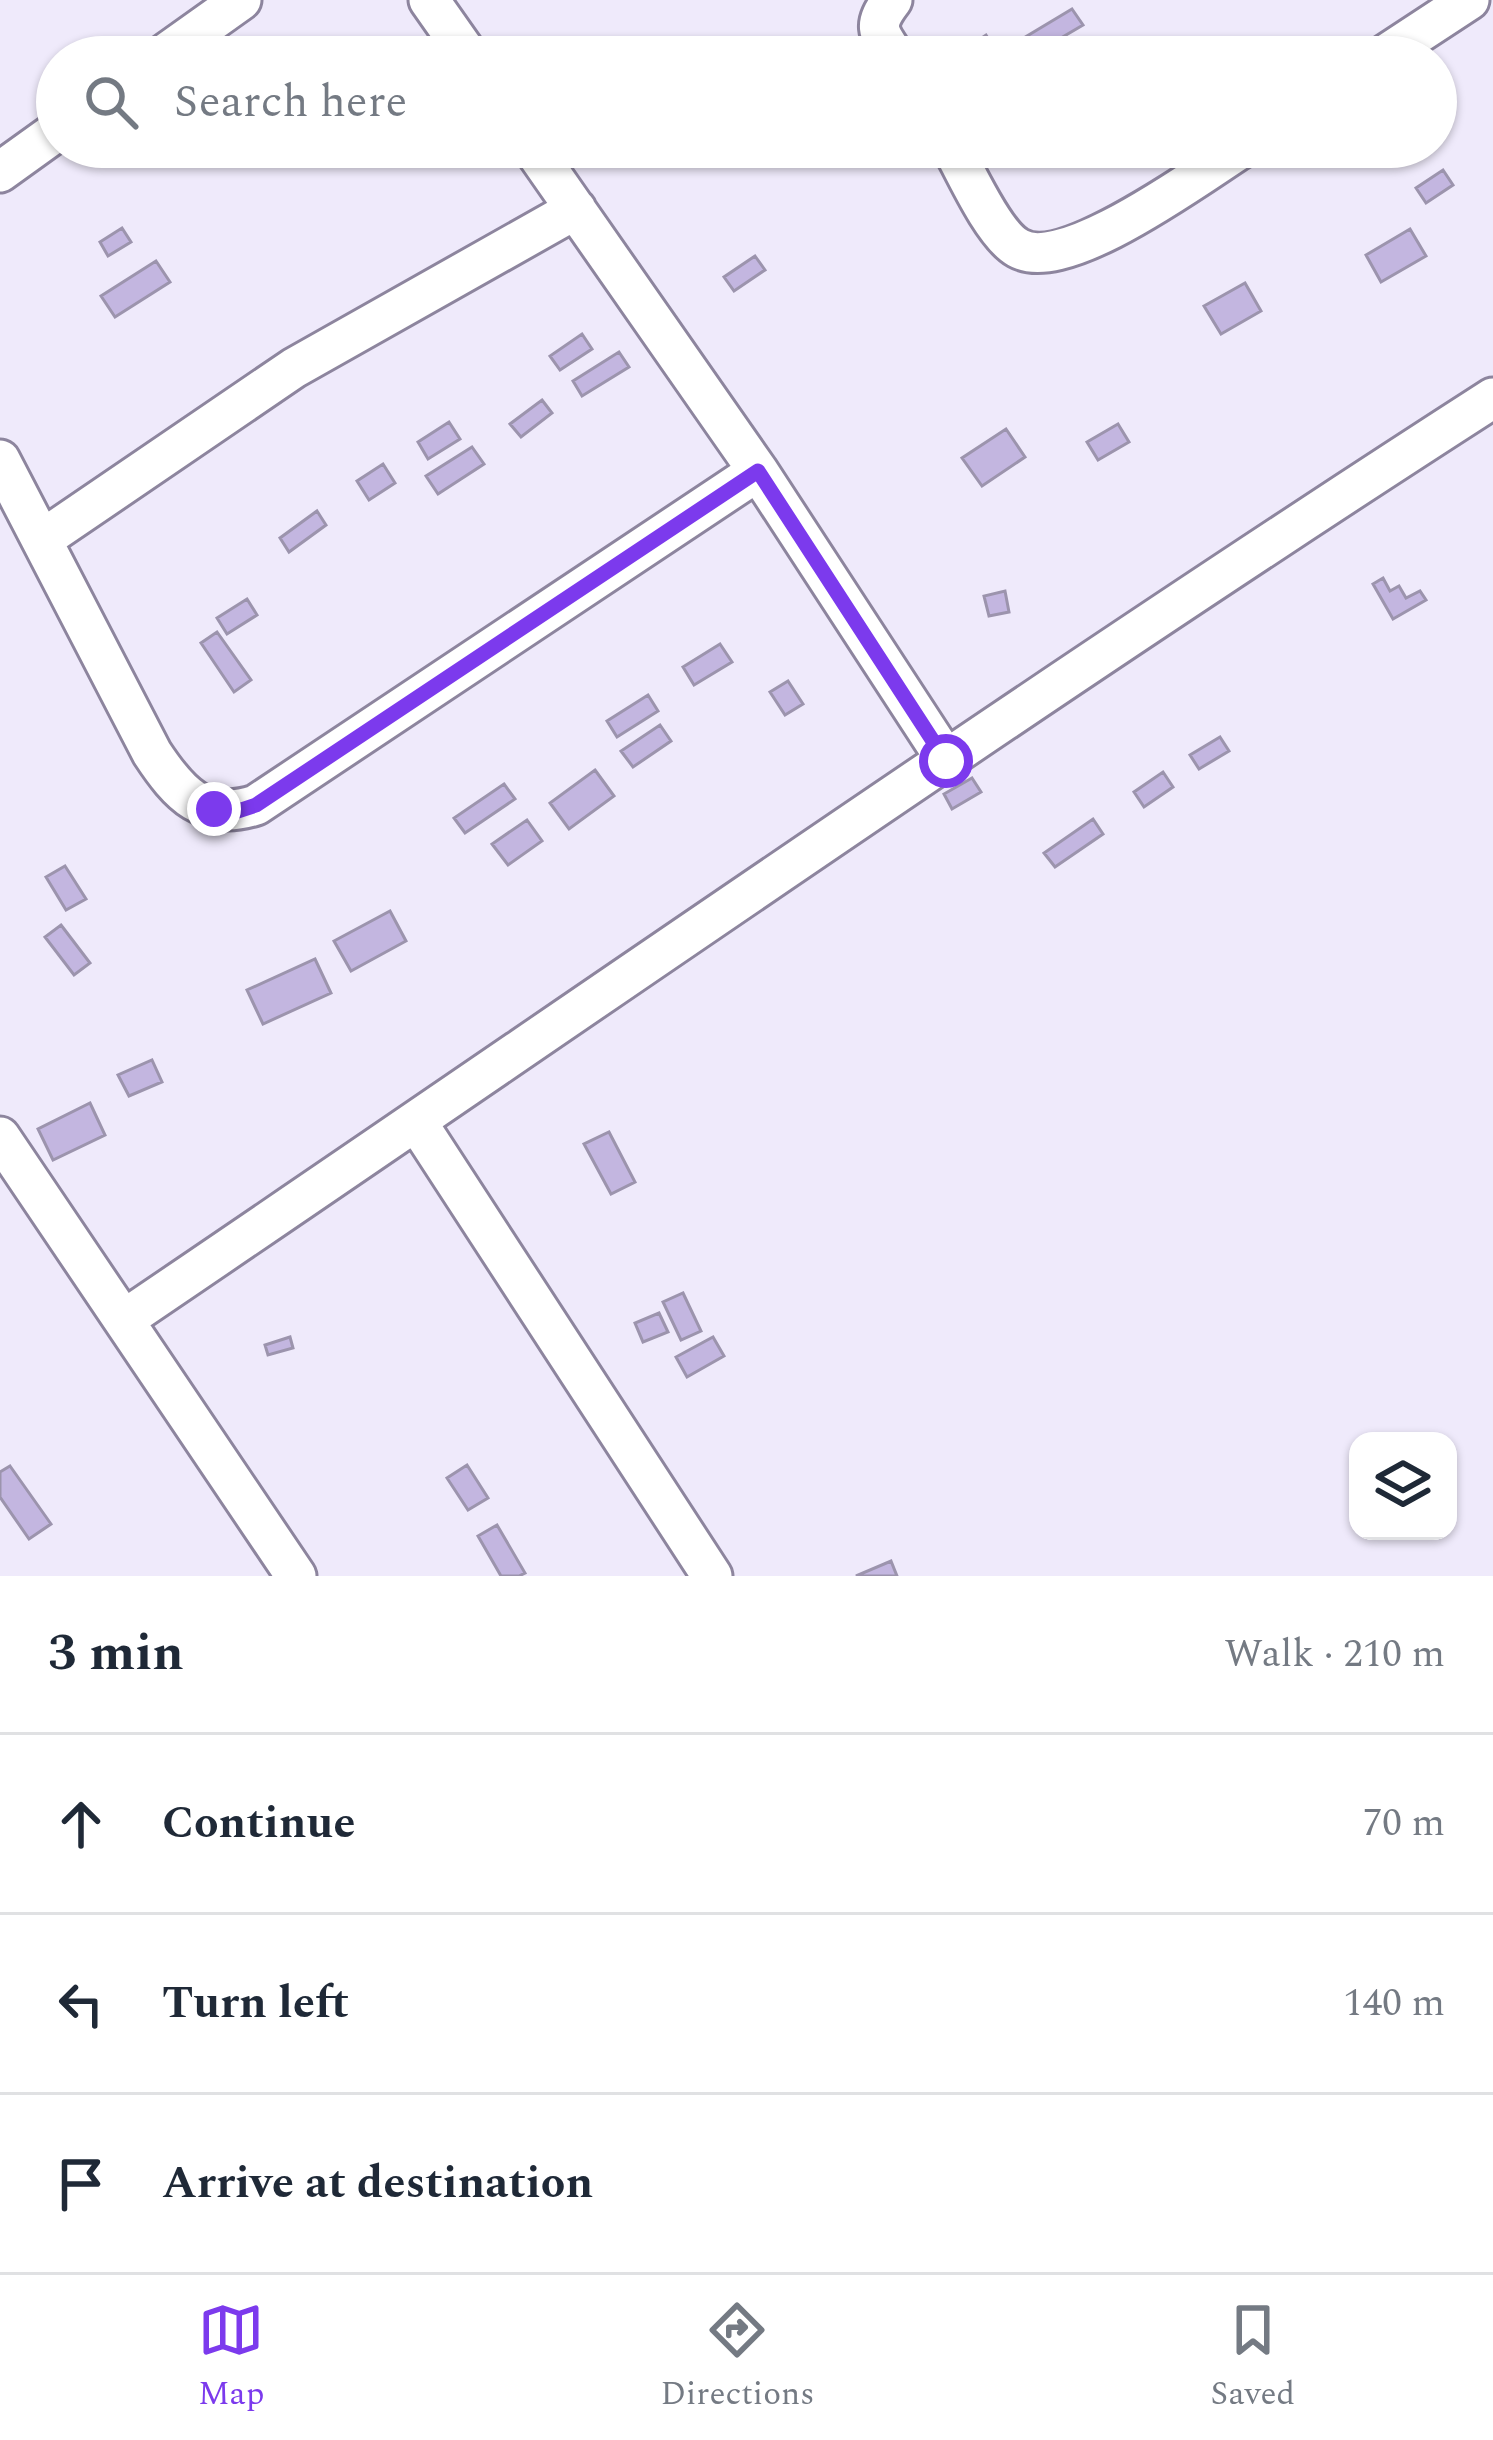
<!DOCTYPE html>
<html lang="en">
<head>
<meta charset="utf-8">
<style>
	:root { --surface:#fff; --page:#f2f2f3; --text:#1f2937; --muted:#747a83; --line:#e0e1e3; --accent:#7c3aed }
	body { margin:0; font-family:Spectral,serif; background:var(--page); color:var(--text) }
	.controls { position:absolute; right:36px; bottom:36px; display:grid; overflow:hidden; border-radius:24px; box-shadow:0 3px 9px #0004 }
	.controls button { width:108px; height:108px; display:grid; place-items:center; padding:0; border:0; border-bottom:3px solid var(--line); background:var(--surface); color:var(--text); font:60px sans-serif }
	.stop { position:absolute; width:36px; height:36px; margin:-27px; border:9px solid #7c3aed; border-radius:50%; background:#fff }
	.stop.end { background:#7c3aed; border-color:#fff; box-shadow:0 3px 12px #0008 }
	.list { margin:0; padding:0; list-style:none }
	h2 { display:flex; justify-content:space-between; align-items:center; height:156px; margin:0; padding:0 48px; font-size:51px }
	h2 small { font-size:39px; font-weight:400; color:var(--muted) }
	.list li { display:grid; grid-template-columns:78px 1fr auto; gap:36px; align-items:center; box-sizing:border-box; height:180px; padding:0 48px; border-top:3px solid var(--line) }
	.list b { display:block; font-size:45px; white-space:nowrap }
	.list em { font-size:39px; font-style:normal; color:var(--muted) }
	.icon { flex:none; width:66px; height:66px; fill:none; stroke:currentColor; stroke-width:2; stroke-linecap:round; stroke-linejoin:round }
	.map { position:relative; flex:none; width:1493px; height:1576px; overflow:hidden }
	.search { position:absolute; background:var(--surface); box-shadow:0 3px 9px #0004; left:36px; right:36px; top:36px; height:132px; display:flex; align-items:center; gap:30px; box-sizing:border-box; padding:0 42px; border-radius:66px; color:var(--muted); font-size:45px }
	.sheet { height:696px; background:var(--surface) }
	nav { display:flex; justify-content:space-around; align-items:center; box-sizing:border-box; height:168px; border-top:3px solid var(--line); background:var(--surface); font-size:33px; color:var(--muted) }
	nav a { display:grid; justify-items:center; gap:6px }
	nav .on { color:var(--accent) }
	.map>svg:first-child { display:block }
</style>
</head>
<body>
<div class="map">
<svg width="1493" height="1576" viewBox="0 0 1493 1576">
	<rect width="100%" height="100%" fill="#efeafb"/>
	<!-- building -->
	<path fill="#c3b6e0" stroke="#9c94ad" stroke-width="3" d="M 1072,9 L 1083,25 L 1032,55 L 1022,39 Z
		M 986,35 L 1000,57 L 953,57 Z
		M 1443,170 L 1453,185 L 1426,203 L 1416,188 Z
		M 122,228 L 131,242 L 108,256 L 100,242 Z
		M 1410,229 L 1426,256 L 1381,282 L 1366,255 Z
		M 755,256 L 765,270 L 734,291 L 724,277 Z
		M 156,261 L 170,282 L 115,317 L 101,296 Z
		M 1245,283 L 1261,311 L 1221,334 L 1204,306 Z
		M 582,334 L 592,349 L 560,370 L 550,356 Z
		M 619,352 L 629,367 L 582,396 L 573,381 Z
		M 542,400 L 552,413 L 521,437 L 510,424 Z
		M 449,422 L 460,439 L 428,459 L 418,442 Z
		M 1118,424 L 1129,442 L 1098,460 L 1087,442 Z
		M 1006,429 L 1025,457 L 982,486 L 962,458 Z
		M 472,447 L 484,464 L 438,494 L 426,476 Z
		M 383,464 L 395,483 L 369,500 L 357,481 Z
		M 317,511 L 326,525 L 289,552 L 280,538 Z
		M 1383,578 L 1390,591 L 1399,586 L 1406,598 L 1420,591 L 1426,600 L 1393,619 L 1373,584 Z
		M 1005,591 L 1009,612 L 989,616 L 984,596 Z
		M 247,599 L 257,615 L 227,634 L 217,618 Z
		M 217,632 L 251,680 L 234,692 L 201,643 Z
		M 720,644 L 732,662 L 694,685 L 683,667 Z
		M 788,681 L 803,704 L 785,715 L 770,692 Z
		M 648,695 L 658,711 L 617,737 L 607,721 Z
		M 660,725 L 671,741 L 633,767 L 621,751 Z
		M 1220,737 L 1229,751 L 1199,769 L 1190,755 Z
		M 595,770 L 614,796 L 569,829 L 550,803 Z
		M 1163,772 L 1173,787 L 1144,807 L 1134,792 Z
		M 972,778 L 981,792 L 952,809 L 944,794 Z
		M 504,784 L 515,799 L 465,833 L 454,818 Z
		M 1093,819 L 1103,834 L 1055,867 L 1044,853 Z
		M 527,820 L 542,841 L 508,865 L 492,844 Z
		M 65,866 L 86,899 L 66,910 L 46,877 Z
		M 390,911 L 406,941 L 351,971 L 334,941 Z
		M 61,925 L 90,963 L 74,975 L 45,937 Z
		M 315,959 L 331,993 L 263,1024 L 247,990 Z
		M 152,1060 L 162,1082 L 129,1096 L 118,1075 Z
		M 90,1103 L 105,1135 L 53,1160 L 38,1129 Z
		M 609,1132 L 635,1182 L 611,1194 L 584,1144 Z
		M 683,1293 L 701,1331 L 681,1340 L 663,1302 Z
		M 659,1313 L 668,1332 L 643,1342 L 635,1323 Z
		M 290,1337 L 293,1348 L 268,1355 L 265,1345 Z
		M 713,1337 L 724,1356 L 687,1377 L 676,1357 Z
		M 467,1465 L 488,1498 L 468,1510 L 447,1478 Z
		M 10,1466 L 51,1524 L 29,1539 L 0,1497 L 0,1472 Z
		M 497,1525 L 525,1573 L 519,1576 L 501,1576 L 478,1536 Z
		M 891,1561 L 897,1576 L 856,1576 Z"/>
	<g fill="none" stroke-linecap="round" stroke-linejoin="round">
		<defs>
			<path id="minor" d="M 429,0 L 469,57
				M 892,0 C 872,26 878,32 895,57
				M 161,57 L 241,0
				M 1382,57 L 1469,0
				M 532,147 L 758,471 L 947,761
				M 952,147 C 966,173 994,235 1018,248 C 1065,275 1200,174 1243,147
				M 0,172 L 57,131
				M 0,460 L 152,753 C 179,794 204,822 256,805 L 758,471
				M 43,539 L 294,368 L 576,209
				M 416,1121 L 712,1576
				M 0,1137 L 296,1576
				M 125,1319 C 580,1011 1031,695 1493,398"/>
		</defs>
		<!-- minor casing -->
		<use href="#minor" stroke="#8d859e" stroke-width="45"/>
		<!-- minor -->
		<use href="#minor" stroke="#fff" stroke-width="39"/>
	</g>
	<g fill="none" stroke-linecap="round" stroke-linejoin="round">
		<!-- route -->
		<path stroke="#7c3aed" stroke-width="15" d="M 214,809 L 232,813 L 256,805 L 758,471 L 946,761"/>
	</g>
</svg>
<div class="controls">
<button><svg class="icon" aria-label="layers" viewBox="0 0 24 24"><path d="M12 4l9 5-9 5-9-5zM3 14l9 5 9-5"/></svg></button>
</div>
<div class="stop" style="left:946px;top:761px"></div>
<div class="stop end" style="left:214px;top:809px"></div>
<div class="search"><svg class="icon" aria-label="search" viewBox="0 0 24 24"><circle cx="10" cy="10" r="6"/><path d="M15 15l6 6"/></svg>Search here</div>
</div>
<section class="sheet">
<h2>3 min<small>Walk · 210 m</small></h2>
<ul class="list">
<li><svg class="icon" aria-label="ahead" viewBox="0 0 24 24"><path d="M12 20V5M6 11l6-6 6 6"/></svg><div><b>Continue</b></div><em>70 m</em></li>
<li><svg class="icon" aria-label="left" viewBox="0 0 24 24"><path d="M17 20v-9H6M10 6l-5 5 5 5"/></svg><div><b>Turn left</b></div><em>140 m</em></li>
<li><svg class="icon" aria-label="arrive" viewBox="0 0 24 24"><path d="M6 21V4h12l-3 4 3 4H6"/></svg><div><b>Arrive at destination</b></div></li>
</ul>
</section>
<nav>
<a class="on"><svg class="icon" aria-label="map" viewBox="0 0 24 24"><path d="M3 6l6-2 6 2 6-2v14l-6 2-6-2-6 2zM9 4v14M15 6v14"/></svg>Map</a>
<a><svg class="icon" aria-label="directions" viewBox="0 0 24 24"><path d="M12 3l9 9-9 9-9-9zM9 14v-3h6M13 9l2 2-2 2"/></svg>Directions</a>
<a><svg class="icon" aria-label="saved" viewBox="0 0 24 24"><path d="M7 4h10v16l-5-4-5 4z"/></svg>Saved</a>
</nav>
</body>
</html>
